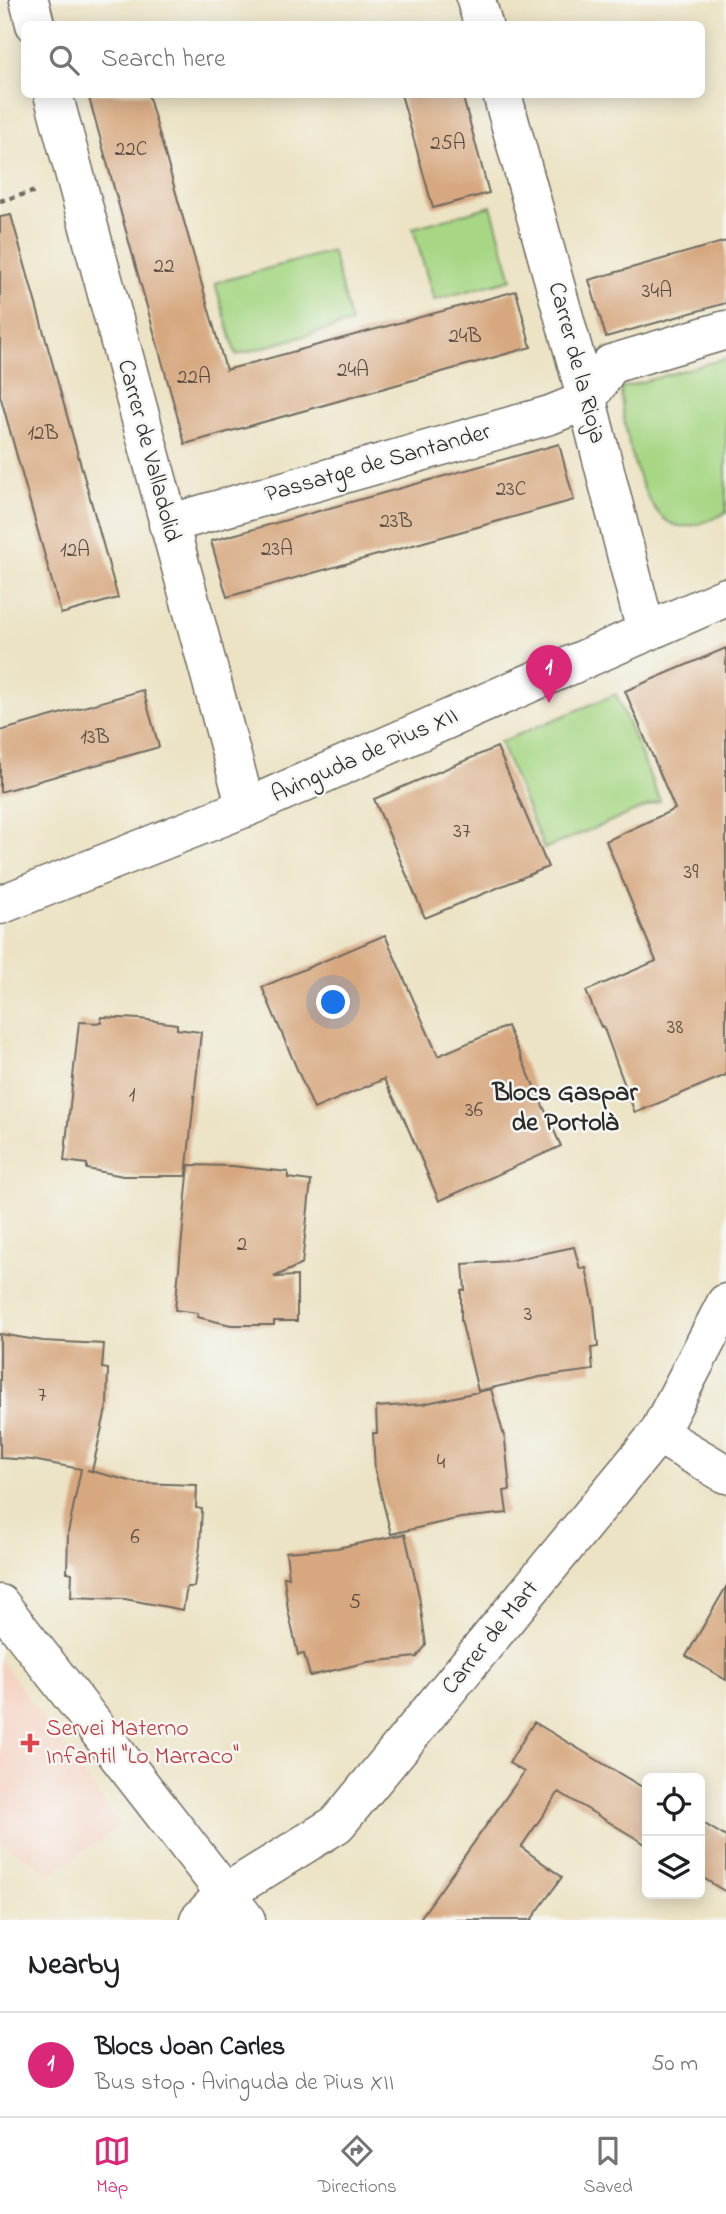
<!DOCTYPE html>
<html lang="en">
<head>
<meta charset="utf-8">
<style>
	:root { --surface:#fff; --page:#f6f6f6; --text:#202124; --muted:#757577; --line:#e0e0e0; --accent:#db2777 }
	body { margin:0; font-family:"Indie Flower",sans-serif; background:var(--page); color:var(--text) }
	.controls { position:absolute; right:21px; bottom:21px; display:grid; overflow:hidden; border-radius:10px; box-shadow:0 4px 18px #0003 }
	.controls button { width:63px; height:63px; display:grid; place-items:center; padding:0; border:0; border-bottom:2px solid var(--line); background:var(--surface); color:var(--text); font:35px sans-serif }
	.you { position:absolute; left:334px; top:1003px; width:24px; height:24px; margin:-18px; border:5px solid #fff; border-radius:50%; background:#1a73e8; box-shadow:0 0 0 10px #1a73e833 }
	.badge { display:grid; place-items:center; width:46px; height:46px; border-radius:50%; background:var(--accent); color:#fff; font-size:23px; font-weight:700 }
	.pin { position:absolute; translate:-50% -58px; filter:drop-shadow(0 2px 4px #0008) }
	.pin::after { content:''; position:absolute; top:37px; width:24px; height:21px; background:inherit; clip-path:polygon(0 0,100% 0,50% 100%) }
	.list { margin:0; padding:0; list-style:none }
	h2 { display:flex; justify-content:space-between; align-items:center; height:91px; margin:0; padding:0 28px; font-size:30px }
	h2 small { font-size:23px; font-weight:400; color:var(--muted) }
	.list li { display:grid; grid-template-columns:46px 1fr auto; gap:21px; align-items:center; box-sizing:border-box; height:105px; padding:0 28px; border-top:2px solid var(--line) }
	.list b { display:block; font-size:26px; white-space:nowrap }
	.list p { margin:0; font-size:23px; white-space:nowrap; color:var(--muted) }
	.list em { font-size:23px; font-style:normal; color:var(--muted) }
	.icon { flex:none; width:38px; height:38px; fill:none; stroke:currentColor; stroke-width:2; stroke-linecap:round; stroke-linejoin:round }
	.map { position:relative; flex:none; width:726px; height:1920px; overflow:hidden }
	.search { position:absolute; background:var(--surface); box-shadow:0 4px 18px #0003; left:21px; right:21px; top:21px; height:77px; display:flex; align-items:center; gap:18px; box-sizing:border-box; padding:0 24px; border-radius:10px; color:var(--muted); font-size:26px }
	.sheet { height:196px; background:var(--surface) }
	nav { display:flex; justify-content:space-around; align-items:center; box-sizing:border-box; height:98px; border-top:2px solid var(--line); background:var(--surface); font-size:19px; color:var(--muted) }
	nav a { display:grid; justify-items:center; gap:4px }
	nav .on { color:var(--accent) }
	.map>svg:first-child { display:block }
</style>
</head>
<body>
<div class="map">
<svg width="726" height="1920" viewBox="0 0 726 1920">
	<rect width="100%" height="100%" fill="#f6f6f2"/>
	<filter id="ink" filterUnits="userSpaceOnUse"><feTurbulence type="fractalNoise" baseFrequency=".0143" numOctaves="2"/><feDisplacementMap in="SourceGraphic" scale="14" xChannelSelector="R" yChannelSelector="G"/><feConvolveMatrix kernelMatrix="1 2 1 2 8 2 1 2 1" color-interpolation-filters="sRGB"/></filter>
	<filter id="wash" filterUnits="userSpaceOnUse"><feTurbulence type="fractalNoise" baseFrequency=".00686" numOctaves="4" result="noise"/><feDisplacementMap in="SourceGraphic" scale="28" xChannelSelector="R" yChannelSelector="G"/><feGaussianBlur stdDeviation="1.57" result="paint"/><feColorMatrix in="noise" values="0 0 0 0 0 0 0 0 0 0 0 0 0 0 0 0 0 1.4 0 .05"/><feComposite in="paint" operator="in"/></filter>
	<g filter="url(#wash)">
		<rect width="100%" height="100%" fill="#ece3c4"/>
		<!-- built -->
		<path fill="#f5d2c2" d="M 0,1659 L 121,1826 L 51,1874 L 0,1841 Z"/>
		<!-- green -->
		<path fill="#a7d785" stroke="#698158" stroke-width="2" d="M 491,206 L 512,279 L 434,300 L 413,228 Z
			M 332,251 L 351,323 L 236,355 L 215,283 Z
			M 726,358 L 726,513 C 712,519 695,528 679,526 C 640,520 621,420 621,388 Z
			M 616,694 L 660,801 L 544,849 L 500,742 Z"/>
		<g id="blocks">
			<!-- building -->
			<path fill="#d7a880" d="M 88,94 L 148,94 L 226,370 L 516,291 L 531,347 L 185,444 Z
				M 401,94 L 462,94 L 489,193 L 433,208 Z
				M 11,215 L 118,598 L 61,614 L 0,395 L 0,217 Z
				M 726,241 L 726,303 L 606,337 L 589,280 Z
				M 559,444 L 574,500 L 227,597 L 211,541 Z
				M 726,648 L 726,1075 L 635,1113 L 603,1026 L 601,1027 L 586,991 L 656,961 L 606,841 L 675,809 L 625,691 Z
				M 143,690 L 159,747 L 0,792 L 0,731 Z
				M 497,747 L 548,867 L 425,918 L 374,799 Z
				M 385,935 L 438,1056 L 507,1026 L 561,1146 L 439,1201 L 402,1114 L 384,1079 L 314,1109 L 262,987 Z
				M 101,1017 L 140,1019 L 177,1024 L 177,1029 L 201,1032 L 186,1176 L 123,1176 L 87,1169 L 87,1164 L 64,1161 L 79,1022 L 102,1023 Z
				M 189,1165 L 232,1166 L 288,1172 L 288,1178 L 311,1181 L 302,1264 L 274,1277 L 297,1276 L 297,1321 L 274,1321 L 274,1325 L 231,1325 L 197,1317 L 198,1313 L 175,1310 Z
				M 574,1247 L 580,1269 L 586,1268 L 594,1306 L 598,1347 L 591,1348 L 593,1370 L 540,1377 L 478,1391 L 461,1320 L 461,1290 L 465,1290 L 463,1264 L 508,1261 Z
				M 0,1334 L 43,1341 L 104,1344 L 102,1368 L 108,1369 L 107,1405 L 92,1471 L 87,1470 L 138,1483 L 197,1485 L 196,1508 L 202,1509 L 200,1546 L 194,1587 L 187,1587 L 183,1610 L 125,1599 L 71,1597 L 72,1573 L 67,1572 L 68,1533 L 81,1469 L 32,1460 L 0,1458 Z
				M 491,1389 L 505,1440 L 510,1490 L 504,1491 L 507,1513 L 461,1518 L 391,1534 L 375,1471 L 373,1433 L 377,1433 L 376,1407 L 423,1404 Z
				M 405,1534 L 419,1596 L 426,1645 L 417,1657 L 368,1662 L 310,1676 L 304,1654 L 298,1655 L 288,1610 L 284,1577 L 289,1577 L 286,1552 L 337,1548 Z
				M 726,1587 L 726,1680 L 686,1656 Z
				M 534,1722 L 647,1790 L 647,1845 L 559,1792 L 521,1847 L 562,1877 L 531,1920 L 419,1920 L 524,1772 L 509,1763 Z
				M 700,1821 L 726,1837 L 726,1892 L 700,1876 Z"/>
		</g>
	</g>
	<g filter="url(#ink)">
		<use href="#blocks" fill-opacity="0" stroke="#6f6b61" stroke-width="2"/>
		<g fill="none" stroke-linecap="round" stroke-linejoin="round">
			<defs>
				<path id="minor" d="M 29,0 L 35,24
					M 476,0 L 483,24
					M 53,94 L 246,808
					M 502,94 L 587,400 L 646,632
					M 168,524 L 550,415 L 587,400 L 611,364 L 726,330
					M 0,905 L 252,805 L 726,597
					M 658,1434 L 726,1474
					M 0,1604 L 246,1920
					M 199,1920 L 224,1894 L 337,1824 L 658,1434 L 726,1303"/>
			</defs>
			<!-- minor casing -->
			<use href="#minor" stroke="#6f6b61" stroke-width="41"/>
			<!-- path -->
			<path stroke="#6f6b61" stroke-width="4.5" stroke-dasharray="5 5" stroke-linecap="butt" d="M 0,201 L 36,191"/>
			<!-- minor -->
			<use href="#minor" stroke="#fff" stroke-width="38"/>
		</g>
	</g>
	<!-- markers -->
	<path fill="#e0444e" stroke="#f6f6f2" stroke-width="2.5" d="M26.5 1732.5h7v7h7v7h-7v7h-7v-7h-7v-7h7z"/>
	<g text-anchor="middle" dominant-baseline="central" stroke-width="5" stroke-linejoin="round" paint-order="stroke">
		<!-- number labels -->
		<g font-size="21" fill="#564a40">
			<text x="448" y="144">25A</text>
			<text x="131" y="150">22C</text>
			<text x="164" y="267">22</text>
			<text x="657" y="292">34A</text>
			<text x="465" y="337">24B</text>
			<text x="353" y="371">24A</text>
			<text x="194" y="378">22A</text>
			<text x="43" y="434">12B</text>
			<text x="511" y="490">23C</text>
			<text x="396" y="522">23B</text>
			<text x="277" y="550">23A</text>
			<text x="75" y="551">12A</text>
			<text x="95" y="738">13B</text>
			<text x="462" y="832">37</text>
			<text x="691" y="873">39</text>
			<text x="675" y="1028">38</text>
			<text x="132" y="1096">1</text>
			<text x="474" y="1111">36</text>
			<text x="242" y="1245">2</text>
			<text x="528" y="1315">3</text>
			<text x="42" y="1396">7</text>
			<text x="441" y="1463">4</text>
			<text x="135" y="1538">6</text>
			<text x="355" y="1603">5</text>
		</g>
		<!-- street labels -->
		<g font-size="24" fill="#2b2b2b" stroke="#f6f6f2">
			<text transform="translate(576 363) rotate(75)">Carrer de la Rioja</text>
			<text transform="translate(148 451) rotate(75)">Carrer de Valladolid</text>
			<text transform="translate(378 464) rotate(-16)">Passatge de Santander</text>
			<text transform="translate(365 756) rotate(-24)">Avinguda de Pius XII</text>
			<text transform="translate(491 1638) rotate(-51)">Carrer de Mart</text>
		</g>
		<!-- health labels -->
		<g font-size="24" fill="#be3a42" stroke="#f6f6f2" text-anchor="start">
			<text x="46" y="1729">Servei Materno<tspan x="46" dy="28">Infantil "Lo Marraco"</tspan></text>
		</g>
		<!-- neighbourhood labels -->
		<g font-size="26" font-weight="bold" fill="#2b2b2b" stroke="#f6f6f2">
			<text x="565" y="1094">Blocs Gaspar<tspan x="565" dy="30">de Portolà</tspan></text>
		</g>
	</g>
</svg>
<div class="controls">
<button><svg class="icon" aria-label="locate" viewBox="0 0 24 24"><circle cx="12" cy="12" r="6"/><path d="M12 2v4M12 18v4M2 12h4M18 12h4"/></svg></button>
<button><svg class="icon" aria-label="layers" viewBox="0 0 24 24"><path d="M12 4l9 5-9 5-9-5zM3 14l9 5 9-5"/></svg></button>
</div>
<div class="you"></div>
<div class="pin badge" style="left:549px;top:703px">1</div>
<div class="search"><svg class="icon" aria-label="search" viewBox="0 0 24 24"><circle cx="10" cy="10" r="6"/><path d="M15 15l6 6"/></svg>Search here</div>
</div>
<section class="sheet">
<h2>Nearby<small></small></h2>
<ul class="list">
<li><span class="badge">1</span><div><b>Blocs Joan Carles</b><p>Bus stop · Avinguda de Pius XII</p></div><em>50 m</em></li>
</ul>
</section>
<nav>
<a class="on"><svg class="icon" aria-label="map" viewBox="0 0 24 24"><path d="M3 6l6-2 6 2 6-2v14l-6 2-6-2-6 2zM9 4v14M15 6v14"/></svg>Map</a>
<a><svg class="icon" aria-label="directions" viewBox="0 0 24 24"><path d="M12 3l9 9-9 9-9-9zM9 14v-3h6M13 9l2 2-2 2"/></svg>Directions</a>
<a><svg class="icon" aria-label="saved" viewBox="0 0 24 24"><path d="M7 4h10v16l-5-4-5 4z"/></svg>Saved</a>
</nav>
</body>
</html>
